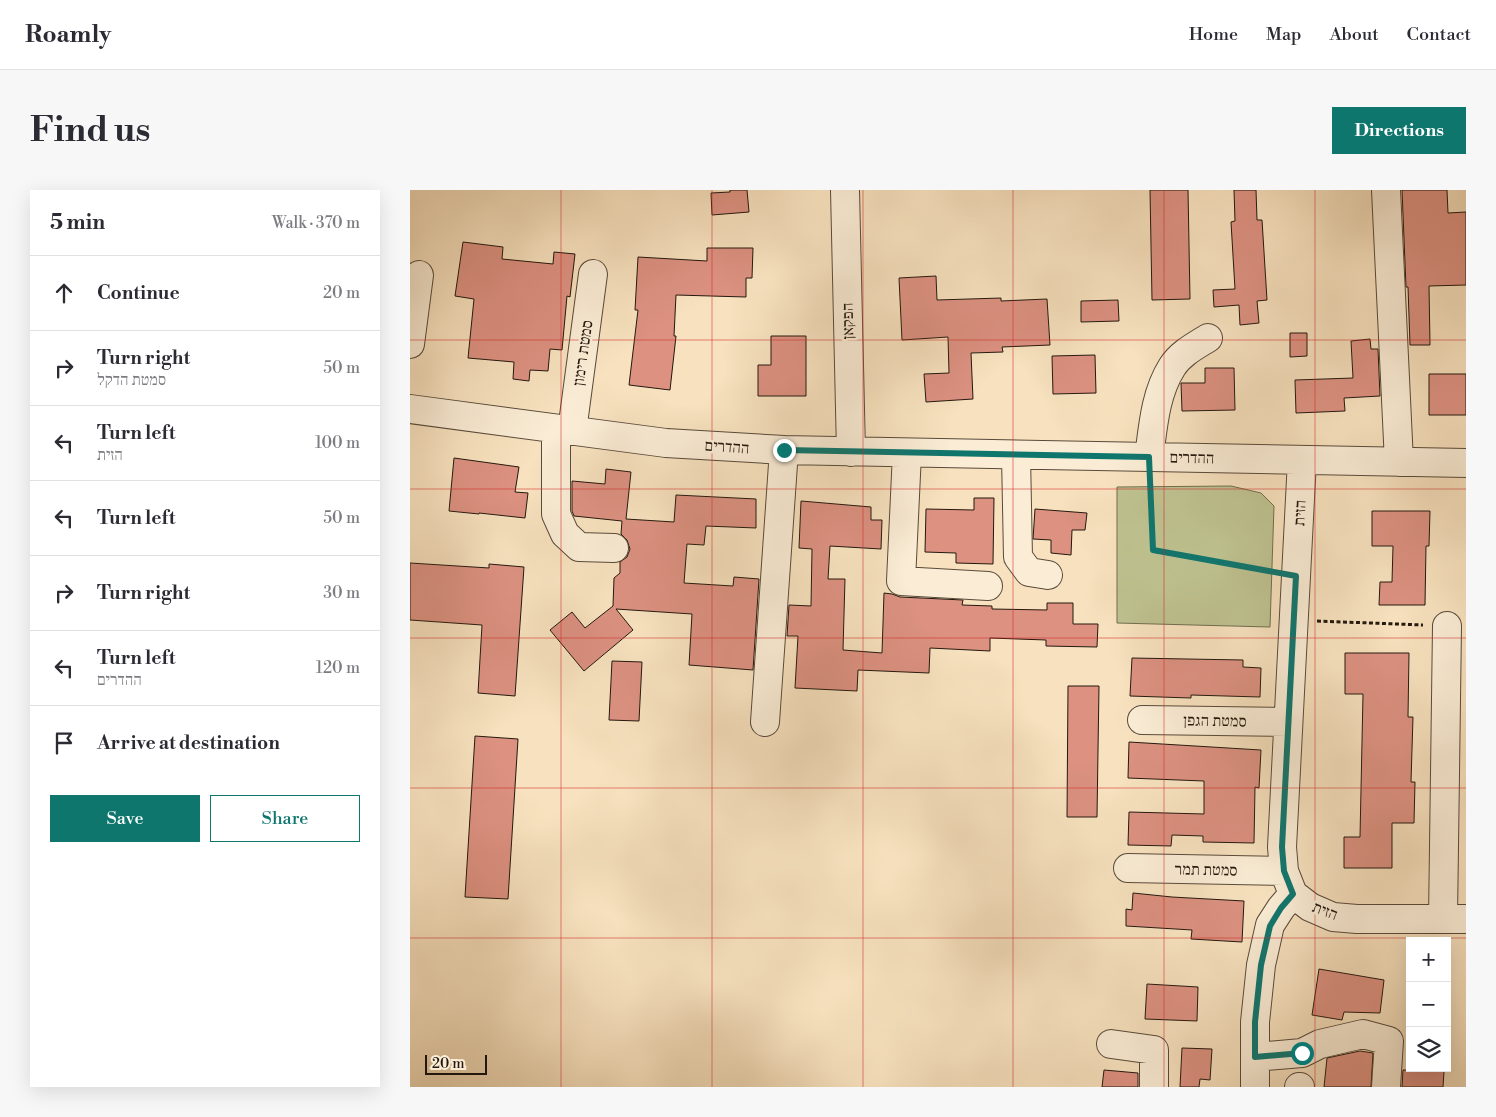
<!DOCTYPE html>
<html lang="en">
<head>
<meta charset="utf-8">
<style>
	:root { --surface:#fff; --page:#f7f7f7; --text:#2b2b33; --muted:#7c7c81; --line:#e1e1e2; --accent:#0f766e }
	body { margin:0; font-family:"Libre Bodoni","Frank Ruhl Libre",serif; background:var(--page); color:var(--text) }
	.controls { position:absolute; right:15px; bottom:15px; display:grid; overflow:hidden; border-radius:0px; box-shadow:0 5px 20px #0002 }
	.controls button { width:45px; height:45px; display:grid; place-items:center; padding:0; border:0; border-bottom:1px solid var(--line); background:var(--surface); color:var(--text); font:25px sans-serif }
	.scale { position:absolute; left:15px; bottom:12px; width:62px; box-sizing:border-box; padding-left:5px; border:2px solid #24180e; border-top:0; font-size:14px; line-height:18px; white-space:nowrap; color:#24180e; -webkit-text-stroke:4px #faecd5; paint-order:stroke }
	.stop { position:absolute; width:15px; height:15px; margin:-11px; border:4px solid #0f766e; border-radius:50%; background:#fff }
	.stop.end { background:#0f766e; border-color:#fff; box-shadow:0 1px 5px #0008 }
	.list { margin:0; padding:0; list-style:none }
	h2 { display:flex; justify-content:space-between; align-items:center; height:65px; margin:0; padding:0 20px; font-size:21px }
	h2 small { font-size:16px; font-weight:400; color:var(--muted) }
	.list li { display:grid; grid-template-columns:32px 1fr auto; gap:15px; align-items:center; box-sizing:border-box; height:75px; padding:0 20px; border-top:1px solid var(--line) }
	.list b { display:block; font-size:19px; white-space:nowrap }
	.list p { margin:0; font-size:16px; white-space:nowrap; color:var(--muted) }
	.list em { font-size:16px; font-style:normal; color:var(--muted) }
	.actions { display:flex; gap:10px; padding:15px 20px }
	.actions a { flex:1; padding:11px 0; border:1px solid var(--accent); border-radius:0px; text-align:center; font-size:18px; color:var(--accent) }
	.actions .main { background:var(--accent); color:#fff }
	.icon { flex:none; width:28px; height:28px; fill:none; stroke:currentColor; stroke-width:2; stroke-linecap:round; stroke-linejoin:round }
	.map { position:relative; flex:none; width:1056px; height:897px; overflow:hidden; border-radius:0px }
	header { display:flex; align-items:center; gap:30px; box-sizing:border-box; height:70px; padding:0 25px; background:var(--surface); border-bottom:1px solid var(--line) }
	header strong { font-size:24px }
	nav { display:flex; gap:28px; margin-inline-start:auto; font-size:18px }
	.intro { display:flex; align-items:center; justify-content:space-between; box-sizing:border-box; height:120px; padding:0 30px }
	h1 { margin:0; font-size:35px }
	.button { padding:12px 22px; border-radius:0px; background:var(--accent); color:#fff; font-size:18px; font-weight:700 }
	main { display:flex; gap:30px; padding:0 30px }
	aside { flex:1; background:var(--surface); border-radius:0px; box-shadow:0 5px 20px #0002 }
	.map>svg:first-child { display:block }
</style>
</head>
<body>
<header>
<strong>Roamly</strong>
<nav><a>Home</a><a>Map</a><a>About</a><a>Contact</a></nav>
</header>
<div class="intro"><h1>Find us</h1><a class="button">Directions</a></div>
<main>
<aside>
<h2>5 min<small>Walk · 370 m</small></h2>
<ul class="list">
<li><svg class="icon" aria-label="ahead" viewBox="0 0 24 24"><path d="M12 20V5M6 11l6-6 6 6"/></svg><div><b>Continue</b></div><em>20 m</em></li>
<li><svg class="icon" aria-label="right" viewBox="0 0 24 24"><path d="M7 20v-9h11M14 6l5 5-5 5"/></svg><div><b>Turn right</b><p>סמטת הדקל</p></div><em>50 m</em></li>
<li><svg class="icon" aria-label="left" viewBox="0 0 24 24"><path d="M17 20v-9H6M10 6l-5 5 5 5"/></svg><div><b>Turn left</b><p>הזית</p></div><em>100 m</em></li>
<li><svg class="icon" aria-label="left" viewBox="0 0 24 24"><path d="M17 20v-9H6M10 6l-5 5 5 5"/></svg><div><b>Turn left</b></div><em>50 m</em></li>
<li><svg class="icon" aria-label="right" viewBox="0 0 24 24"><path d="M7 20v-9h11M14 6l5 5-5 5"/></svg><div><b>Turn right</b></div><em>30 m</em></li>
<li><svg class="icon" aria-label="left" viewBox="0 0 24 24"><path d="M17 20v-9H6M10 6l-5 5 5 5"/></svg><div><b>Turn left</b><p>ההדרים</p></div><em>120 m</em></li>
<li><svg class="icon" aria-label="arrive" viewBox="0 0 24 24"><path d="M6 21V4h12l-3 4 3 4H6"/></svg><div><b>Arrive at destination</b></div></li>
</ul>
<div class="actions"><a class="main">Save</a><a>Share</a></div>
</aside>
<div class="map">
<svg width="1056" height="897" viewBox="0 0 1056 897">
	<rect width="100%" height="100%" fill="#f7e1be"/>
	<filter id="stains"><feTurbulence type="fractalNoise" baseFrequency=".004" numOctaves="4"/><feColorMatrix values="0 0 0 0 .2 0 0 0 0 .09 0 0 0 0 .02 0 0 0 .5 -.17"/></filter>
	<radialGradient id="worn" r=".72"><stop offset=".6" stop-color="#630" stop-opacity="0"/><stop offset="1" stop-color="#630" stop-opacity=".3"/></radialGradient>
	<!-- green -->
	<path fill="#bec290" stroke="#716d4f" d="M 821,296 L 851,303 L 864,316 L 860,437 L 707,433 L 707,297 Z"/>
	<!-- building -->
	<path fill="#dc9181" stroke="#24180e" d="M 320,0 L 337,0 L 339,22 L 302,25 L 301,3 L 320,2 Z
		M 740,0 L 778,0 L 780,109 L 742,110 Z
		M 824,0 L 846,0 L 847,30 L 852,30 L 857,110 L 847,111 L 849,133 L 830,135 L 829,115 L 804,117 L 803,100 L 825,99 L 821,32 L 825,31 Z
		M 992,0 L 1037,0 L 1038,23 L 1056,22 L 1056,95 L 1019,96 L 1020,155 L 1000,155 L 998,97 L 996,97 Z
		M 53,52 L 93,57 L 92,69 L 143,74 L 144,62 L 165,64 L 160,107 L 157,106 L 152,160 L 140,159 L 138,181 L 120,180 L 119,191 L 103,189 L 104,172 L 58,168 L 64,109 L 45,106 Z
		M 297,58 L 343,58 L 342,88 L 336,88 L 336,107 L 266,105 L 264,146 L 266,146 L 260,200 L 219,195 L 228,120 L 225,120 L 228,67 L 297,71 Z
		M 526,86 L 527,110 L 591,108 L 591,111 L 637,109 L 640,155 L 592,157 L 593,162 L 561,163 L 563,209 L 516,212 L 514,184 L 539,183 L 538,147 L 492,150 L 489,88 Z
		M 708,110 L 709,131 L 671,132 L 671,111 Z
		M 880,143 L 897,143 L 897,166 L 880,167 Z
		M 361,146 L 396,146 L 396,206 L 348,206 L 348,175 L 361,175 Z
		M 960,149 L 961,159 L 968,159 L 970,206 L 934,208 L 935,221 L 886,223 L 885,190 L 943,188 L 941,151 Z
		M 685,165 L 686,203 L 643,204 L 642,166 Z
		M 795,178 L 824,178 L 825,220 L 772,221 L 771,193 L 795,193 Z
		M 1019,184 L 1056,184 L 1056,225 L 1019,225 Z
		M 44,268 L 109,277 L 105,302 L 118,303 L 115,328 L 69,323 L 69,324 L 39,321 Z
		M 196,279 L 221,282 L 216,329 L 264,332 L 266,305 L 346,309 L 346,338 L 296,336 L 294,355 L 277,354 L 274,393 L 323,396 L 324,387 L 349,389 L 343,480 L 279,475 L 282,424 L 206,419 L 223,440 L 174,481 L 140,440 L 162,422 L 175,438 L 203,416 L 204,388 L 210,383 L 210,372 L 217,367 L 220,359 L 217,350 L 211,344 L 212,331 L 164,326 L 162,321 L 162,291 L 195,294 Z
		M 564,308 L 584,308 L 583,374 L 546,373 L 546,363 L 515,362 L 516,319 L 564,320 Z
		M 391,311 L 461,317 L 461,330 L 472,330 L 471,359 L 420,356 L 418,389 L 435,389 L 433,460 L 472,463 L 474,403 L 482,404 L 490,407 L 553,410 L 552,415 L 582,416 L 582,419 L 637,420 L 637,413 L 663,413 L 663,434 L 688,434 L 687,457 L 636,456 L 636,450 L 580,448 L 580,461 L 520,458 L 519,483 L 448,480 L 447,501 L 385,498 L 388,446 L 377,446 L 379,415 L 401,416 L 402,359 L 389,358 Z
		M 625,319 L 677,323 L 675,340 L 662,340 L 661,365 L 641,363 L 641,350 L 623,349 Z
		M 962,321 L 1020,321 L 1019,356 L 1016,356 L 1015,415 L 969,415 L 970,392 L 982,392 L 983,356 L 962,356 Z
		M 0,373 L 79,378 L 79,374 L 114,377 L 105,506 L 68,503 L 72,435 L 0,430 Z
		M 935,463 L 999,463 L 998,527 L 1003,527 L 1001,592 L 1005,592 L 1004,633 L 982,633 L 982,678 L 934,678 L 934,647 L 950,647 L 953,504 L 935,504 Z
		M 722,468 L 833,470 L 833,477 L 851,478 L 850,507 L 781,505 L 781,508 L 720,506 Z
		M 202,471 L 232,472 L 229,531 L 199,530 Z
		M 658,496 L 689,496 L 687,627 L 657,627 Z
		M 65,546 L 108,549 L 98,709 L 55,707 Z
		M 719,552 L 851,560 L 849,598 L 845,597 L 844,653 L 793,652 L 793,646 L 762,645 L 761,656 L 718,655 L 719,622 L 794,624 L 794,591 L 718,588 Z
		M 723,703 L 762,707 L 834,711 L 832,752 L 781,749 L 782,740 L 716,736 L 716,719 L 722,720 Z
		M 909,779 L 974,790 L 970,823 L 934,822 L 932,830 L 902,825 Z
		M 737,794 L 788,797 L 787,831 L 735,829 Z
		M 772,858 L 802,859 L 800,890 L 790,889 L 789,897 L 770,897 Z
		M 950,861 L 963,863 L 961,897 L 914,897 L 917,868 Z
		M 694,880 L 728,883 L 728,897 L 692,897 Z
		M 993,880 L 1034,881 L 1033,897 L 992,897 Z"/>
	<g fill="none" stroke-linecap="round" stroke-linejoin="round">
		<defs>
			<path id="minor" d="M 435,0 L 441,262
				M 976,0 L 989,272
				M 0,154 L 9,85
				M 0,219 L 256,253 L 374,260 L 1056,273
				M 146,239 L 146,324 L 155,344 L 169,357 L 204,358
				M 162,241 L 183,84
				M 497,263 L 491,391 L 578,396
				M 606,265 L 608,367 L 619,382 L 638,385
				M 739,267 C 743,237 745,204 762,177 C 770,164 785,156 798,148
				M 892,270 L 872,657 L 874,681 L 883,704 L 900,717 L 923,727 L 947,729 L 1056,729
				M 732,530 L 878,532
				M 355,532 L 374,260
				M 718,678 L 874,681
				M 1033,729 L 1037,436
				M 701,854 L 744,860 L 744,897
				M 845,867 L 892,863 L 910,854 L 953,844 L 979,851 L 976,897
				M 845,897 L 845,832 L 851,775 L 860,735 L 871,718 L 883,704
				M 889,897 L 890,897"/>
		</defs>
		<!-- minor casing -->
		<use href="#minor" stroke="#594a3a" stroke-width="30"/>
		<!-- path -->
		<path stroke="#24180e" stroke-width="3" stroke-dasharray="4 2.5" stroke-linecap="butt" d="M 740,291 L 743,361 L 862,382
			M 907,431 L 1013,435"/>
		<!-- minor -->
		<use href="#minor" stroke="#faecd5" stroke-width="28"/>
	</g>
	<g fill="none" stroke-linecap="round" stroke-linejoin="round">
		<!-- route -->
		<path stroke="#0f766e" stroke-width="6" d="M 374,260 L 739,267 L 743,360 L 886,386 L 872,657 L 874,681 L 883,704 L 871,718 L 860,736 L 851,775 L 845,832 L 845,867 L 892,863"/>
	</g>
	<!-- grid -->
	<path fill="none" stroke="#d62828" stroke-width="1" stroke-opacity="0.55" d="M 151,0 L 151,897M 302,0 L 302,897M 453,0 L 453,897M 603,0 L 603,897M 754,0 L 754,897M 905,0 L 905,897M 0,150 L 1056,150M 0,299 L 1056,299M 0,448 L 1056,448M 0,598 L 1056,598M 0,748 L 1056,748"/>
	<g text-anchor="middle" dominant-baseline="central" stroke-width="5" stroke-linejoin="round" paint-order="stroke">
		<!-- street labels -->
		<g font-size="16" fill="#24180e" stroke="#faecd5">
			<text transform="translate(438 131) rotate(-91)">הפקאן</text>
			<text transform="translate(173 163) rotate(-82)">סמטת רימון</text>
			<text transform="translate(317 257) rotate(4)">ההדרים</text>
			<text transform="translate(782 268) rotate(1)">ההדרים</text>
			<text transform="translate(890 323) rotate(-87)">הזית</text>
			<text transform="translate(805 531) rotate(1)">סמטת הגפן</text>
			<text transform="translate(796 680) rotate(1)">סמטת תמר</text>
			<text transform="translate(915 721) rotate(21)">הזית</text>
		</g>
	</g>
	<rect width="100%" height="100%" filter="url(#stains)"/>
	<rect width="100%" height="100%" fill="url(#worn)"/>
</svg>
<div class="controls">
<button>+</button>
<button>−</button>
<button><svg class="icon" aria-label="layers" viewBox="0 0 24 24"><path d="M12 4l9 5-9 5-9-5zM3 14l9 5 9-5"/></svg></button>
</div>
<div class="scale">20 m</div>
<div class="stop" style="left:892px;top:863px"></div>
<div class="stop end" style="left:374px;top:260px"></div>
</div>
</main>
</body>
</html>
